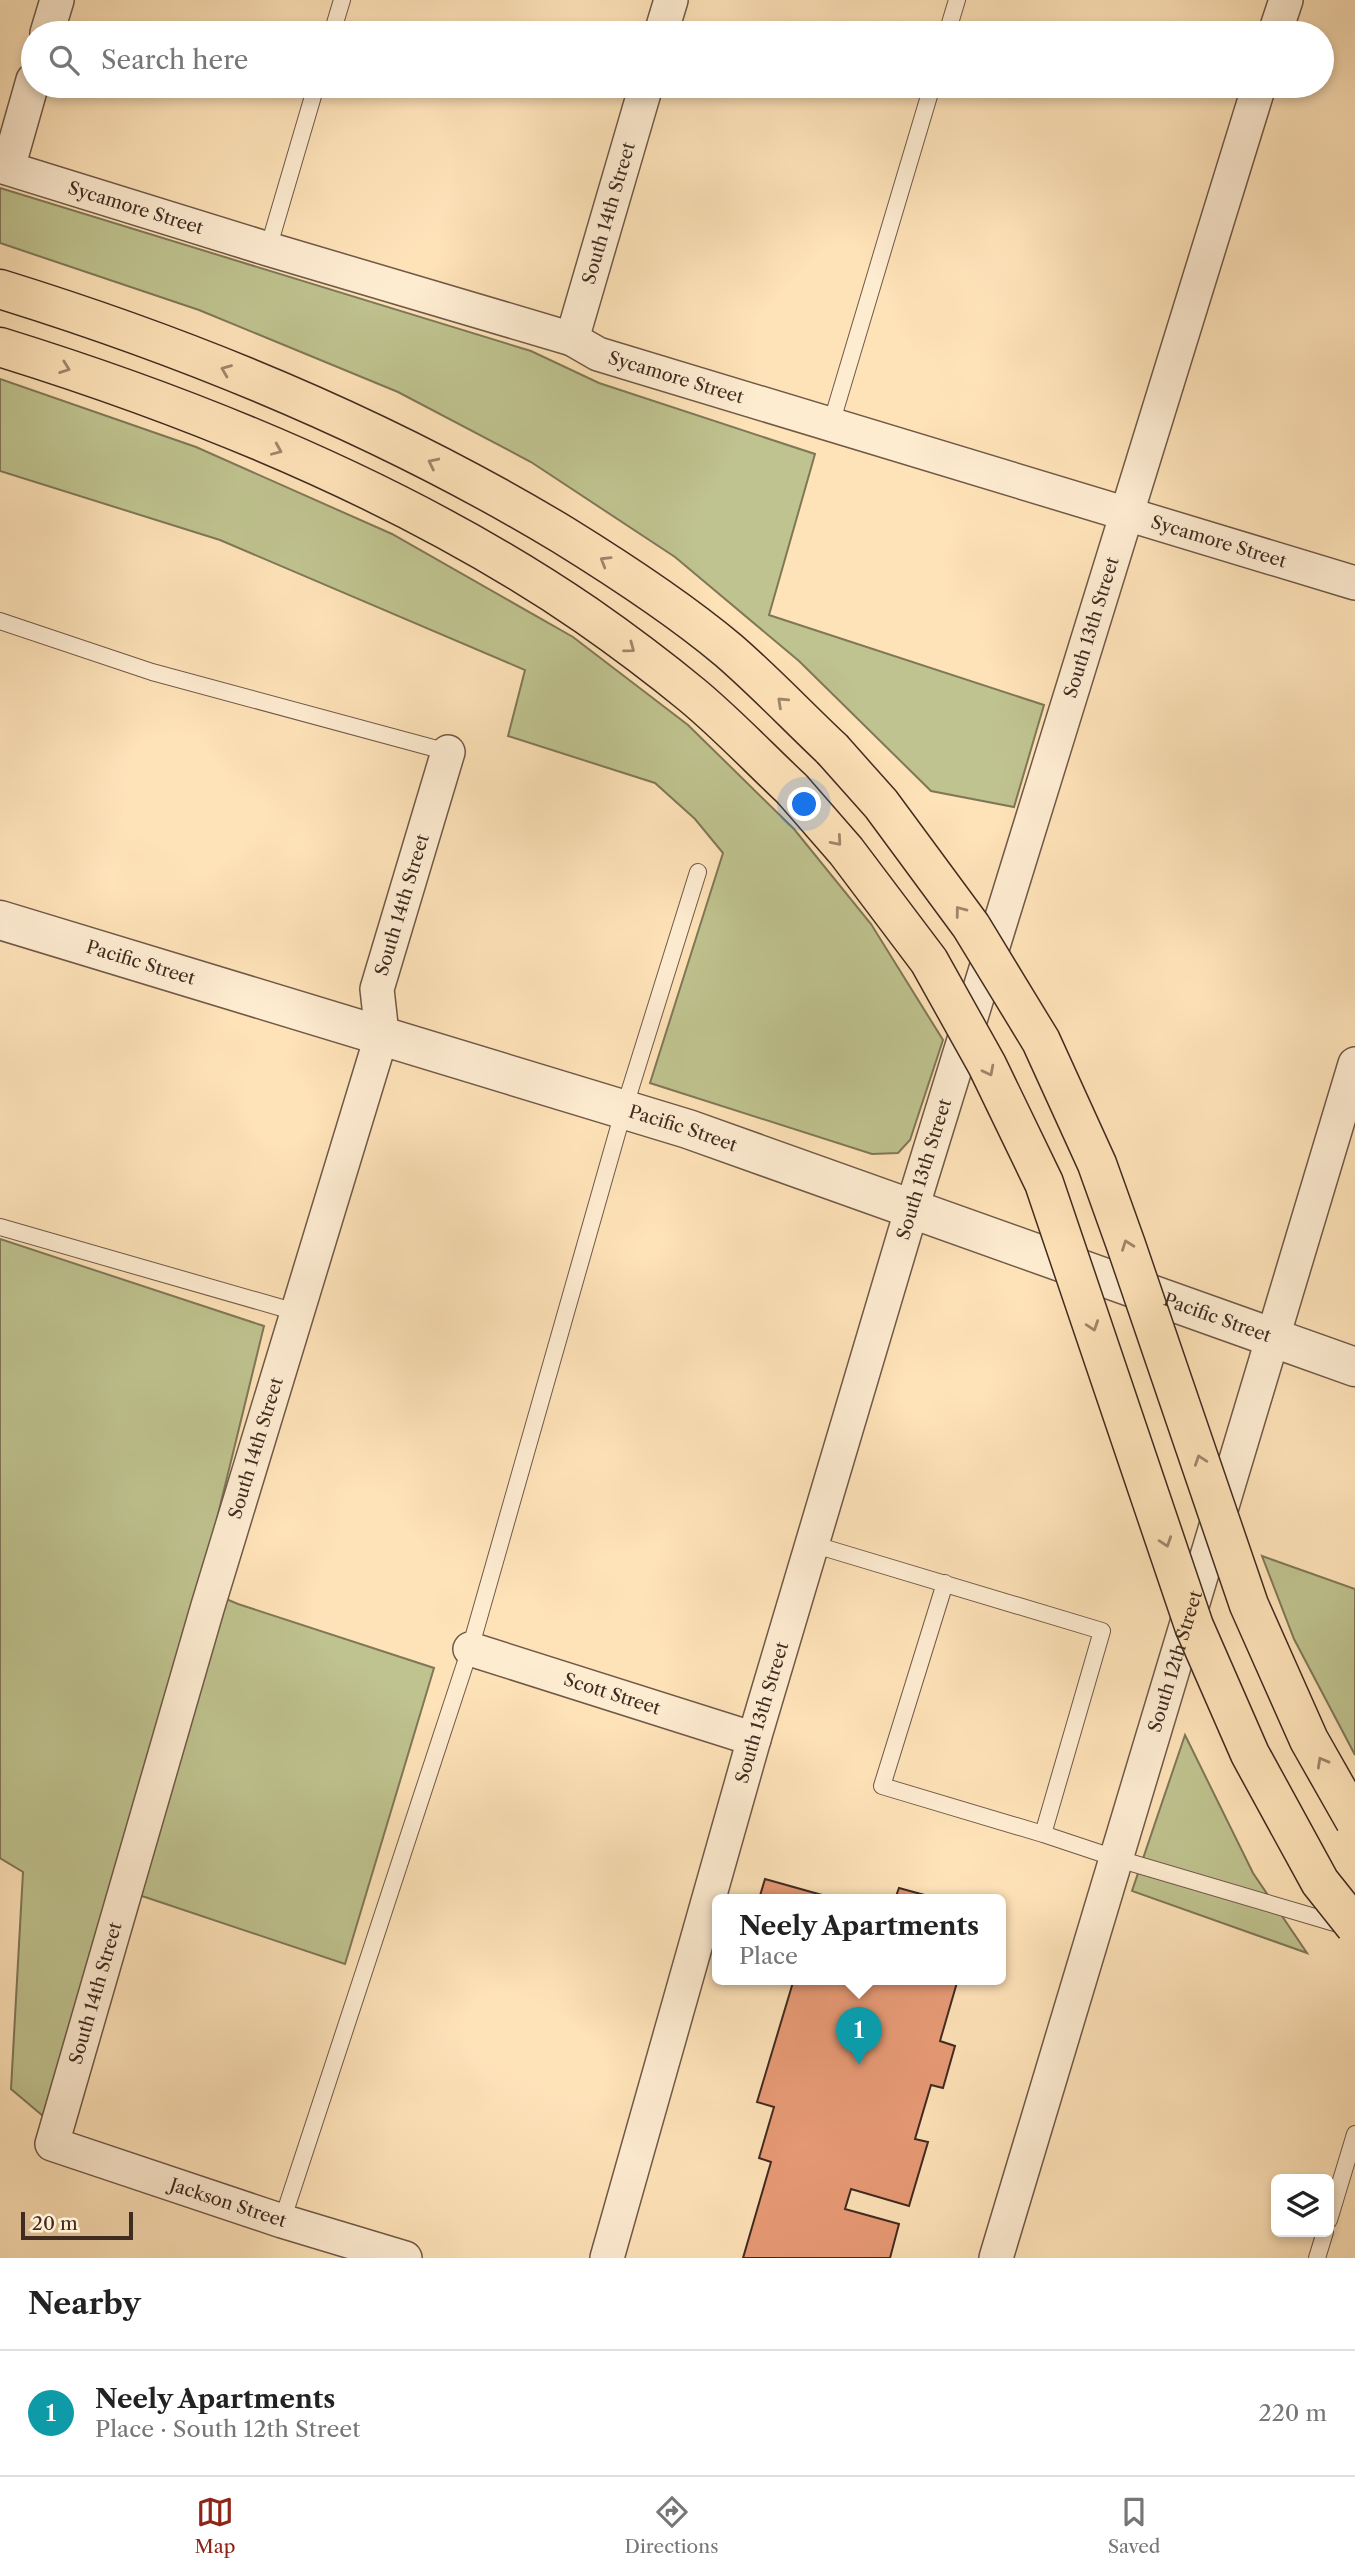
<!DOCTYPE html>
<html lang="en">
<head>
<meta charset="utf-8">
<style>
	:root { --surface:#fff; --page:#f6f6f6; --text:#222; --muted:#767676; --line:#e0e0e0; --accent:#8f2418 }
	body { margin:0; font-family:"Libre Caslon Text",serif; background:var(--page); color:var(--text) }
	.controls { position:absolute; right:21px; bottom:21px; display:grid; overflow:hidden; border-radius:10px; box-shadow:0 4px 10px #0003 }
	.controls button { width:63px; height:63px; display:grid; place-items:center; padding:0; border:0; border-bottom:2px solid var(--line); background:var(--surface); color:var(--text); font:35px sans-serif }
	.scale { position:absolute; left:21px; bottom:18px; width:112px; box-sizing:border-box; padding-left:7px; border:4px solid #402b21; border-top:0; font-size:19px; line-height:24px; white-space:nowrap; color:#402b21; -webkit-text-stroke:5px #feecd1; paint-order:stroke }
	.you { position:absolute; left:805px; top:805px; width:24px; height:24px; margin:-18px; border:5px solid #fff; border-radius:50%; background:#1a73e8; box-shadow:0 0 0 10px #1a73e833 }
	.badge { display:grid; place-items:center; width:46px; height:46px; border-radius:50%; background:var(--accent); color:#fff; font-size:23px; font-weight:700 }
	.pin { position:absolute; translate:-50% -58px; filter:drop-shadow(0 2px 4px #0008) }
	.pin::after { content:''; position:absolute; top:37px; width:24px; height:21px; background:inherit; clip-path:polygon(0 0,100% 0,50% 100%) }
	.popup { position:absolute; left:712px; top:1894px; width:294px; height:91px; box-sizing:border-box; display:grid; place-content:center; border-radius:10px; background:var(--surface); filter:drop-shadow(0 2px 5px #0005); font-size:23px; white-space:nowrap; color:var(--muted) }
	.popup b { font-size:26px; color:var(--text) }
	.popup::after { content:''; position:absolute; left:50%; top:100%; margin-left:-14px; border:14px solid transparent; border-top-color:var(--surface) }
	.list { margin:0; padding:0; list-style:none }
	h2 { display:flex; justify-content:space-between; align-items:center; height:91px; margin:0; padding:0 28px; font-size:30px }
	h2 small { font-size:23px; font-weight:400; color:var(--muted) }
	.list li { display:grid; grid-template-columns:46px 1fr auto; gap:21px; align-items:center; box-sizing:border-box; height:126px; padding:0 28px; border-top:2px solid var(--line) }
	.list b { display:block; font-size:26px; white-space:nowrap }
	.list p { margin:0; font-size:23px; white-space:nowrap; color:var(--muted) }
	.list em { font-size:23px; font-style:normal; color:var(--muted) }
	.icon { flex:none; width:38px; height:38px; fill:none; stroke:currentColor; stroke-width:2; stroke-linecap:round; stroke-linejoin:round }
	.map { position:relative; flex:none; width:1355px; height:2258px; overflow:hidden }
	.search { position:absolute; background:var(--surface); box-shadow:0 4px 10px #0003; left:21px; right:21px; top:21px; height:77px; display:flex; align-items:center; gap:18px; box-sizing:border-box; padding:0 24px; border-radius:38px; color:var(--muted); font-size:26px }
	.sheet { height:217px; background:var(--surface) }
	nav { display:flex; justify-content:space-around; align-items:center; box-sizing:border-box; height:98px; border-top:2px solid var(--line); background:var(--surface); font-size:19px; color:var(--muted) }
	nav a { display:grid; justify-items:center; gap:4px }
	nav .on { color:var(--accent) }
	.map>svg:first-child { display:block }
</style>
</head>
<body>
<div class="map">
<svg width="1355" height="2258" viewBox="0 0 1355 2258">
	<rect width="100%" height="100%" fill="#fee2b8"/>
	<filter id="stains"><feTurbulence type="fractalNoise" baseFrequency=".00286" numOctaves="4"/><feColorMatrix values="0 0 0 0 .2 0 0 0 0 .09 0 0 0 0 .02 0 0 0 .5 -.17"/></filter>
	<radialGradient id="worn" r=".72"><stop offset=".6" stop-color="#630" stop-opacity="0"/><stop offset="1" stop-color="#630" stop-opacity=".3"/></radialGradient>
	<!-- green -->
	<path fill="#bfc38f" stroke="#807758" stroke-width="2" d="M 0,188 L 531,351 L 599,383 L 815,454 L 769,615 L 1044,705 L 1014,807 L 931,791 L 799,661 L 675,557 L 531,462 L 398,392 L 199,310 L 0,243 Z
		M 0,379 L 196,447 L 392,534 L 573,637 L 688,725 L 794,829 L 871,924 L 943,1040 L 910,1140 L 898,1153 L 872,1154 L 650,1083 L 723,853 L 695,819 L 655,783 L 508,736 L 525,670 L 220,540 L 0,471 Z
		M 0,1239 L 264,1326 L 200,1588 L 238,1604 L 434,1668 L 345,1964 L 145,1897 L 111,1888 L 43,2116 L 11,2089 L 23,1872 L 0,1858 Z
		M 1262,1556 L 1355,1589 L 1355,1755 L 1294,1639 Z
		M 1185,1735 L 1253,1873 L 1307,1953 L 1132,1891 Z"/>
	<!-- building -->
	<path fill="#e89b76" stroke="#402b21" stroke-width="2" d="M 765,1879 L 829,1897 L 828,1899 L 759,1899 Z
		M 899,1888 L 932,1897 L 932,1899 L 895,1899 Z
		M 794,1979 L 958,1979 L 940,2041 L 955,2046 L 943,2088 L 931,2085 L 915,2139 L 928,2142 L 909,2206 L 851,2189 L 845,2209 L 899,2224 L 890,2258 L 743,2258 L 771,2162 L 759,2158 L 774,2107 L 757,2102 Z"/>
	<g fill="none" stroke-linecap="round" stroke-linejoin="round">
		<defs>
			<path id="service" d="M 332,33 L 342,0
				M 947,33 L 957,0
				M 268,249 L 316,86
				M 831,424 L 932,86
				M 0,621 L 152,672 L 448,752
				M 0,1227 L 296,1312
				M 812,1544 L 1102,1631 L 1043,1834 L 1115,1858 L 1345,1926
				M 945,1583 L 882,1786 L 1043,1834
				M 1329,2220 L 1355,2134
				M 282,2221 L 470,1649 L 624,1109 L 698,872
				M 1317,2258 L 1325,2232"/>
			<g id="minor">
				<path d="M 47,33 L 57,0"/>
				<path d="M 661,33 L 671,0"/>
				<path d="M 1275,33 L 1286,0"/>
				<path id="s1" d="M 0,166 L 268,249 L 572,339 L 598,354 L 1355,583"/>
				<path d="M 8,168 L 33,80"/>
				<path id="s2" d="M 572,339 L 646,86"/>
				<path id="s3" d="M 470,1649 L 754,1739"/>
				<path id="s4" d="M 405,2258 L 282,2221 L 52,2144 L 207,1609 L 382,1034 L 377,989 L 448,752"/>
				<path id="s5" d="M 607,2258 L 754,1739 L 912,1208 L 1259,86"/>
				<path id="s6" d="M 996,2258 L 1355,1064"/>
			</g>
			<g id="tertiary">
				<path id="s7" d="M 0,920 L 688,1129 L 1355,1367"/>
			</g>
			<path id="motorway" d="M 0,289 C 194,349 389,430 563,535 C 618,569 678,608 728,650 C 764,681 797,716 832,749
				M 0,347 C 200,409 412,496 586,615 C 622,640 658,667 692,695 C 727,724 759,758 792,789"/>
		</defs>
		<!-- service casing -->
		<use href="#service" stroke="#705947" stroke-width="18"/>
		<!-- minor casing -->
		<use href="#minor" stroke="#705947" stroke-width="36"/>
		<!-- tertiary casing -->
		<use href="#tertiary" stroke="#705947" stroke-width="41"/>
		<!-- motorway casing -->
		<use href="#motorway" stroke="#402b21" stroke-width="41"/>
		<!-- service -->
		<use href="#service" stroke="#feecd1" stroke-width="16"/>
		<!-- minor -->
		<use href="#minor" stroke="#feecd1" stroke-width="33"/>
		<!-- tertiary -->
		<use href="#tertiary" stroke="#feecd1" stroke-width="38"/>
		<!-- motorway -->
		<use href="#motorway" stroke="#fee2b8" stroke-width="38"/>
		<defs>
			<path id="motorway-bridge" d="M 832,749 L 881,804 L 971,926 L 1041,1041 L 1097,1164 L 1126,1245 L 1249,1605 L 1309,1740 L 1355,1821
				M 792,789 L 846,851 L 929,961 L 987,1065 L 1044,1183 L 1194,1626 L 1250,1754 L 1320,1882 L 1355,1926"/>
		</defs>
		<!-- motorway-bridge casing -->
		<use href="#motorway-bridge" stroke="#402b21" stroke-width="41" stroke-linecap="butt"/>
		<!-- motorway-bridge -->
		<use href="#motorway-bridge" stroke="#fee2b8" stroke-width="38"/>
	</g>
	<!-- one-way arrows -->
	<defs><path id="oneway-chevron" d="M-2-3.5L2.5 0L-2 3.5" fill="none" stroke-width="1.6" stroke-linecap="round" stroke-linejoin="round" transform="scale(1.75)"/></defs>
	<g stroke="#9f866c">
		<use href="#oneway-chevron" transform="translate(65 368) rotate(20)"/>
		<use href="#oneway-chevron" transform="translate(226 370) rotate(-158)"/>
		<use href="#oneway-chevron" transform="translate(277 450) rotate(23)"/>
		<use href="#oneway-chevron" transform="translate(433 463) rotate(-154)"/>
		<use href="#oneway-chevron" transform="translate(605 561) rotate(-149)"/>
		<use href="#oneway-chevron" transform="translate(630 648) rotate(37)"/>
		<use href="#oneway-chevron" transform="translate(782 702) rotate(-137)"/>
		<use href="#oneway-chevron" transform="translate(837 841) rotate(49)"/>
		<use href="#oneway-chevron" transform="translate(960 911) rotate(-127)"/>
		<use href="#oneway-chevron" transform="translate(989 1071) rotate(63)"/>
		<use href="#oneway-chevron" transform="translate(1127 1245) rotate(-110)"/>
		<use href="#oneway-chevron" transform="translate(1093 1326) rotate(71)"/>
		<use href="#oneway-chevron" transform="translate(1200 1460) rotate(-109)"/>
		<use href="#oneway-chevron" transform="translate(1166 1542) rotate(71)"/>
		<use href="#oneway-chevron" transform="translate(1322 1762) rotate(-119)"/>
	</g>
	<g text-anchor="middle" dominant-baseline="central" stroke-width="7" stroke-linejoin="round" paint-order="stroke">
		<!-- street labels -->
		<g font-size="18" fill="#402b21" stroke="#feecd1">
			<text stroke="none"><textPath href="#s1" startOffset="142">Sycamore Street</textPath></text>
			<text stroke="none"><textPath href="#s2" startOffset="131">South 14th Street</textPath></text>
			<text stroke="none"><textPath href="#s1" startOffset="709">Sycamore Street</textPath></text>
			<text stroke="none"><textPath href="#s1" startOffset="1276">Sycamore Street</textPath></text>
			<text stroke="none"><textPath href="#s5" startOffset="1701">South 13th Street</textPath></text>
			<text stroke="none"><textPath href="#s4" startOffset="1662">South 14th Street</textPath></text>
			<text stroke="none"><textPath href="#s7" startOffset="147">Pacific Street</textPath></text>
			<text stroke="none"><textPath href="#s7" startOffset="714">Pacific Street</textPath></text>
			<text stroke="none"><textPath href="#s5" startOffset="1134">South 13th Street</textPath></text>
			<text stroke="none"><textPath href="#s7" startOffset="1281">Pacific Street</textPath></text>
			<text stroke="none"><textPath href="#s4" startOffset="1096">South 14th Street</textPath></text>
			<text stroke="none"><textPath href="#s6" startOffset="623">South 12th Street</textPath></text>
			<text stroke="none"><textPath href="#s3" startOffset="149">Scott Street</textPath></text>
			<text stroke="none"><textPath href="#s5" startOffset="567">South 13th Street</textPath></text>
			<text stroke="none"><textPath href="#s4" startOffset="528">South 14th Street</textPath></text>
			<text transform="translate(228 2203) rotate(18)">Jackson Street</text>
		</g>
	</g>
	<rect width="100%" height="100%" filter="url(#stains)"/>
	<rect width="100%" height="100%" fill="url(#worn)"/>
</svg>
<div class="controls">
<button><svg class="icon" aria-label="layers" viewBox="0 0 24 24"><path d="M12 4l9 5-9 5-9-5zM3 14l9 5 9-5"/></svg></button>
</div>
<div class="scale">20 m</div>
<div class="you"></div>
<div class="pin badge" style="left:859px;top:2065px;background:#0f9aa8">1</div>
<div class="popup"><b>Neely Apartments</b>Place</div>
<div class="search"><svg class="icon" aria-label="search" viewBox="0 0 24 24"><circle cx="10" cy="10" r="6"/><path d="M15 15l6 6"/></svg>Search here</div>
</div>
<section class="sheet">
<h2>Nearby<small></small></h2>
<ul class="list">
<li><span class="badge" style="background:#0f9aa8">1</span><div><b>Neely Apartments</b><p>Place · South 12th Street</p></div><em>220 m</em></li>
</ul>
</section>
<nav>
<a class="on"><svg class="icon" aria-label="map" viewBox="0 0 24 24"><path d="M3 6l6-2 6 2 6-2v14l-6 2-6-2-6 2zM9 4v14M15 6v14"/></svg>Map</a>
<a><svg class="icon" aria-label="directions" viewBox="0 0 24 24"><path d="M12 3l9 9-9 9-9-9zM9 14v-3h6M13 9l2 2-2 2"/></svg>Directions</a>
<a><svg class="icon" aria-label="saved" viewBox="0 0 24 24"><path d="M7 4h10v16l-5-4-5 4z"/></svg>Saved</a>
</nav>
</body>
</html>
